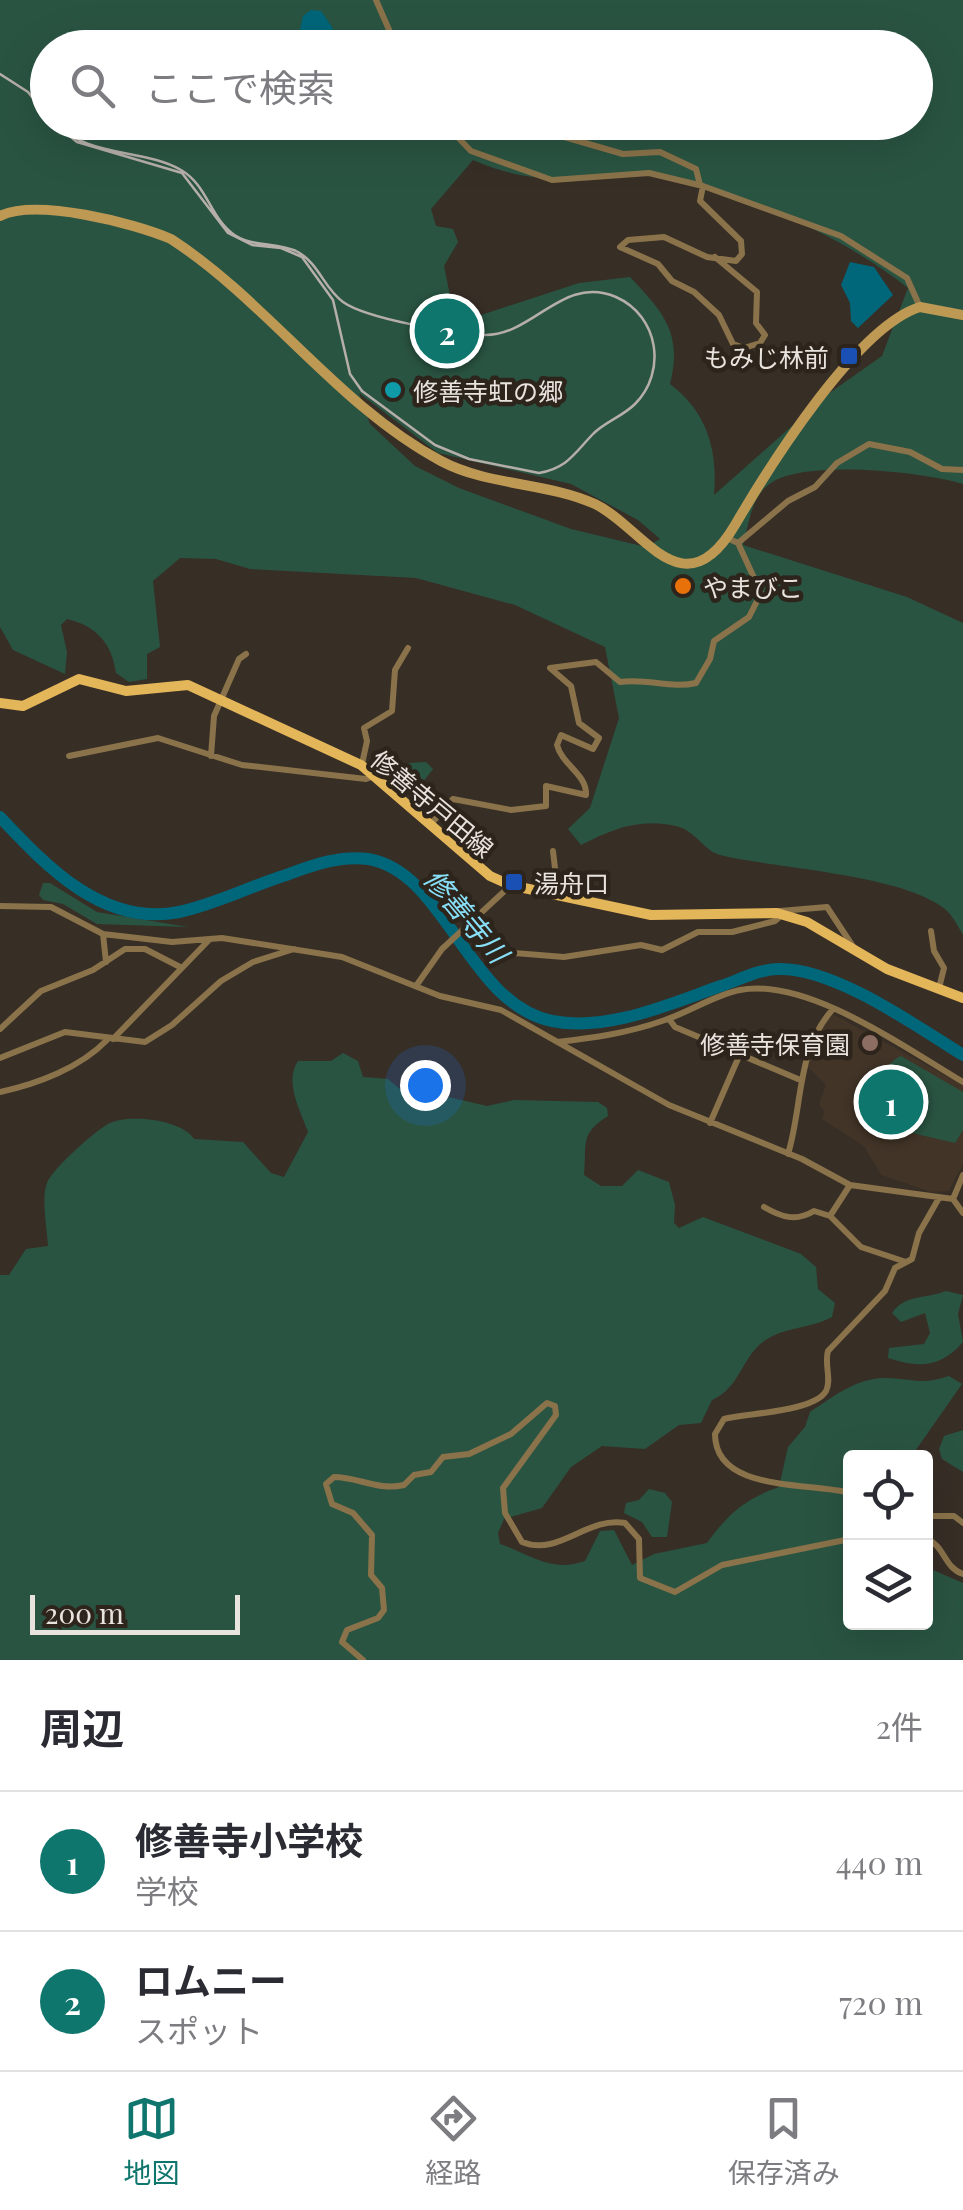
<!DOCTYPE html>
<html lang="ja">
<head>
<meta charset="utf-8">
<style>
	:root { --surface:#fff; --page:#f7f7f7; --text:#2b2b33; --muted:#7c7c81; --line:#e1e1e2; --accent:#0f766e }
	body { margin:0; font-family:"Playfair Display","Noto Sans JP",serif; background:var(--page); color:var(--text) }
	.controls { position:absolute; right:30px; bottom:30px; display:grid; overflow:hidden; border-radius:10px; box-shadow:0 10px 40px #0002 }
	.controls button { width:90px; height:90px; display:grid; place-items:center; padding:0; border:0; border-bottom:2px solid var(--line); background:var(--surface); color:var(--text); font:50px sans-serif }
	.scale { position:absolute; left:30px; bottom:25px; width:210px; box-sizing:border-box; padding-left:10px; border:5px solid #e9e3de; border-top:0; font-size:28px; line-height:35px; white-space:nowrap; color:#e9e3de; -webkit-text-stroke:8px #2d241c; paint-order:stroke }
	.you { position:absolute; left:425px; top:1085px; width:35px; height:35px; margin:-25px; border:8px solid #fff; border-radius:50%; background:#1a73e8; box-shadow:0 0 0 15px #1a73e833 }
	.badge { display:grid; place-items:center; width:65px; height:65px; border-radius:50%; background:var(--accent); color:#fff; font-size:32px; font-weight:700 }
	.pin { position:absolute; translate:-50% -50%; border:5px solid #fff; box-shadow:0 2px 10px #0006 }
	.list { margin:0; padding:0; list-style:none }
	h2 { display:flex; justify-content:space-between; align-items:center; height:130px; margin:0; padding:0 40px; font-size:42px }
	h2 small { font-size:32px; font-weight:400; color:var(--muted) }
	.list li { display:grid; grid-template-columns:65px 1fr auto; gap:30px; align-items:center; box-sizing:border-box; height:140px; padding:0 40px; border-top:2px solid var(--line) }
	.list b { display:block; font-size:38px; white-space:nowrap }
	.list p { margin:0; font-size:32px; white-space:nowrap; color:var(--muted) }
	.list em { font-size:32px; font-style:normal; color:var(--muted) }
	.icon { flex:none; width:55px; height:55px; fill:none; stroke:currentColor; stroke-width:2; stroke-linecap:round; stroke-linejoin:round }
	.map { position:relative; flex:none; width:963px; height:1660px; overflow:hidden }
	.search { position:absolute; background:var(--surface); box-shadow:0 10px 40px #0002; left:30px; right:30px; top:30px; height:110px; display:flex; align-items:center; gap:25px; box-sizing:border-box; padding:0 35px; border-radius:55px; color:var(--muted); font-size:38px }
	.sheet { height:410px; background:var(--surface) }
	nav { display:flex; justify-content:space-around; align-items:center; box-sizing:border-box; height:140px; border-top:2px solid var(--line); background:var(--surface); font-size:28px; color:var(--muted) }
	nav a { display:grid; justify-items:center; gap:5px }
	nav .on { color:var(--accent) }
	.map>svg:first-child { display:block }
</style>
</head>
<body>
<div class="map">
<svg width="963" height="1660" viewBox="0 0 963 1660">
	<rect width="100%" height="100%" fill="#372e26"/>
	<!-- built -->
	<path fill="#423427" d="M 833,1014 L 963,1085 L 963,1164 L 949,1191 L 931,1192 L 881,1175 L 864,1146 L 822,1119 L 824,1111 L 819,1104 L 826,1085 L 808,1067 L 823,1026 Z"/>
	<!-- green -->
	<path fill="#2a5442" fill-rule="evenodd" d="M 0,0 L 963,0 L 963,484 C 924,472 805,459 771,483 C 751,496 749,524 743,545 L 907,597 L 963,623 L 963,935 C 958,926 953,916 945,909 C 901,874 779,869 720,855 C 704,851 695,830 676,826 C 639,818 613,829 581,845 L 568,829 L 590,808 L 619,718 L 605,647 L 515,605 L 416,578 L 250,569 L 216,559 L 180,558 L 153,581 L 160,647 L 147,654 L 147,679 L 129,682 L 116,673 C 112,644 97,626 67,619 L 61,625 L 67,652 L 65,674 L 13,650 L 0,627 ZM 48,48 L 916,48 L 916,122 L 48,122 ZM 473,160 C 512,177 543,181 586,177 C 600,175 617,171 632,173 C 728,187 832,228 908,288 L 882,356 L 828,394 L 714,495 C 718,450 707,412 670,384 C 683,333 663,312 630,277 L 579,283 L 481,315 L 451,300 L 444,266 L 458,242 L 453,229 L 436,226 L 431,209 ZM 359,393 L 438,453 L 571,484 L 638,520 L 660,539 L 646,547 L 571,529 L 459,488 L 415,466 L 370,424 Z
		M 426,762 L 433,769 L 420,786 L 389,775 L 391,764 Z
		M 43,883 L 50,883 L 97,912 L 188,927 L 97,924 L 63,904 L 43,900 L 39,895 Z
		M 343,1053 L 358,1061 L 363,1077 L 388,1079 L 419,1105 L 448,1097 L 487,1106 L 514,1100 L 598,1102 L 607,1108 L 608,1116 C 579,1134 587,1144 584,1175 L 601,1186 L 622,1186 L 638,1170 L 669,1182 L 675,1205 L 674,1223 L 679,1228 L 703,1217 L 801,1254 L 816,1267 L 818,1289 L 835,1303 L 832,1317 C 810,1329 786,1326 764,1341 C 741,1358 740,1388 712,1400 L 701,1423 L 679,1425 L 645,1449 L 602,1446 L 571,1467 L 542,1508 L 504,1519 L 498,1533 L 500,1544 C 532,1555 551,1573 585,1561 L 600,1531 L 614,1530 L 632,1565 L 654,1554 L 707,1543 C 728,1514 745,1499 779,1487 L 788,1447 L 805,1427 L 810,1412 C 831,1398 857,1378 884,1378 C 912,1378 919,1386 949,1376 L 962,1384 L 911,1457 L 850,1458 L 850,1622 L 926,1622 L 926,1567 L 963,1583 L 963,1660 L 0,1660 L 0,1275 L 9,1275 L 26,1249 L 48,1246 C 47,1228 41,1198 47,1183 C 52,1169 95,1131 108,1124 C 128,1113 183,1120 194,1139 L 243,1142 L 271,1173 L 284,1177 L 308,1132 C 300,1110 284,1082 298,1061 L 331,1061 Z
		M 901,1056 L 963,1092 L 963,1130 L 955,1143 L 899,1130 L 874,1114 C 877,1094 881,1064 901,1056 Z
		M 946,1291 L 963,1295 L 958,1314 L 963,1342 C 941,1368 918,1368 888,1358 L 889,1348 L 924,1344 L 930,1333 L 925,1313 L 901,1322 L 892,1313 C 905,1294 926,1299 946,1291 Z
		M 963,1430 L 963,1472 L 942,1459 L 939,1449 L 944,1436 Z
		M 649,1489 L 665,1493 L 672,1502 L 667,1537 L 652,1537 L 642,1522 L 624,1513 L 626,1503 L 639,1500 Z"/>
	<!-- water -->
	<path fill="#00667a" d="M 311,10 L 321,11 L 332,27 L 336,47 L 296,47 L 303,16 Z
		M 850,262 L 874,267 L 893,295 L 858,328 L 851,321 L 850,303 L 841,285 Z"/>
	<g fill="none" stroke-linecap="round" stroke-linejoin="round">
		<!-- river -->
		<path stroke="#00667a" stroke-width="12" d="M 0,817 C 47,867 104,927 179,912 C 213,905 247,888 280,877 C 309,867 337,855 368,859 C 445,871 468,1004 552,1021 C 608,1032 669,1004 721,986 C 739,980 759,969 779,969 C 835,968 916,1026 963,1055"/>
		<!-- street -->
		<path stroke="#8a734a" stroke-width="6" d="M 376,0 L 397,48
			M 425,122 L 431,122
			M 443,122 L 471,151 L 552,180 L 649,173 L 703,186 L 841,236 L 907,278 L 920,307
			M 530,127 L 623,154 L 660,152 L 696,169 L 700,185
			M 703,186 L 700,201 L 741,241 L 742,254 L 736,261 L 707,257 L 664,237 L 628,240 L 620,247 L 658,264 L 672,281 L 694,292 L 719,315 L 733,344 L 744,348 L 760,343 L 765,335 L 756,323 L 757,292 L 715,257
			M 738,543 L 788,501 L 815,487 L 837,463 L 869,444 L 910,452 L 942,469 L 963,470
			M 69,756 L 158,738 L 242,765 L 366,779 L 374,776
			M 211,756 L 214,716 L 239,659 L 246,654
			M 362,764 L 367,741 L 364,728 L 392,711 L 395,670 L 408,648
			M 430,825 L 453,799 L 511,810 L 546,806 L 546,786 L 586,795 C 587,774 562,765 557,745 L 561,735 L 593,749 L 599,738 L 579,723 L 571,686 L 550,668 L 596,662 L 620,682 C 648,678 671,689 696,683 L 710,659 L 714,641 L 749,617 L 761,593 L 738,543 L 727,538
			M 553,851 L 558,894
			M 0,906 L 51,907 L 103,934 L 172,942 L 222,938 L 342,957 L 440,996 L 501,1010 L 669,1105 L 802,1159 L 850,1185 L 953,1199 L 963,1213
			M 780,911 L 827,907 L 854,948
			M 472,922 L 490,951 L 564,957 L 641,945 L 662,950 L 698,932 L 732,932 L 775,921 L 783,914
			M 931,931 L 934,951 L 944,968 L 939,988
			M 103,934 L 106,962
			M 416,986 L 442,949 L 510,886
			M 669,1019 L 675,1027 L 798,1079
			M 0,1029 L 41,991 L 93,970 L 125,949 L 145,949 L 182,968
			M 113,1039 L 209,940
			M 557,1042 C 593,1038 628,1033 662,1021 C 688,1013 714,995 740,990 C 807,977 907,1049 963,1082
			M 0,1058 L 65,1032 L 145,1042 L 172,1025 L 221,981 L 253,962 L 294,949
			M 0,1092 C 37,1084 80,1068 107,1040
			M 710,1123 L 740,1054
			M 788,1154 C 803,1105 796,1050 833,1009
			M 850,1185 L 830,1216 L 861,1247 L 906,1262
			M 953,1199 L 963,1175
			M 764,1207 C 781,1217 796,1222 814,1211 L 830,1216
			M 850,1493 C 811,1482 715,1493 715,1434 L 724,1419 C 747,1413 814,1412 826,1391 C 832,1380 824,1364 828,1351 L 885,1291 L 895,1268 L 912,1259 L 919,1233 L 939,1198
			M 926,1516 L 954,1516 L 963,1523
			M 926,1539 C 945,1545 943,1567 963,1574
			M 363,1660 L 342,1642 L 347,1630 L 378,1618 L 384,1610 L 382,1588 L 371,1575 L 372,1535 L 353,1513 L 332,1504 L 326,1484 L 334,1477 C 358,1477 378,1491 404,1485 L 414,1475 L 431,1472 L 443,1457 L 469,1454 L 511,1434 L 547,1403 L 555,1406 L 556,1415 L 503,1488 L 505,1513 L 522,1542 C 559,1557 587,1516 625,1523 L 639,1539 L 640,1578 L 675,1592 L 722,1565 L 850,1539"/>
		<!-- secondary -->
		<path stroke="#bd9954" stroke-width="10" d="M 0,216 C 36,198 134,223 171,239 C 268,302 338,406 441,461 C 488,486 546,482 595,504 C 643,527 683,613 735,525 C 769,467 856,327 920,307 L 963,315"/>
		<!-- primary -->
		<path stroke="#e4b65a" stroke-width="10" d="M 0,703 L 23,706 L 79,679 L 126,691 L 188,685 L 361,765 L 490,876 L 510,885 L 651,915 L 777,913 L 807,922 L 887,969 L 963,998"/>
		<!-- rail -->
		<path stroke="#b6afa9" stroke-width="2.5" d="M 0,74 L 28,92 L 48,117
			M 52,122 L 77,142 L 182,173 L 228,233 L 252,245 L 281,248 L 302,257 L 333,300 L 350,374 L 362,391 L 435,445 L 469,459 L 539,473 C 567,468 574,454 592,435 C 604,422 622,417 635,404 C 667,372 659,316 616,297 C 562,274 533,337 483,335 C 452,333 367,319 343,302 C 324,288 319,264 298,252 C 277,241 252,248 233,234 C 210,217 207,185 181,170 C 142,148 87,158 55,122"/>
	</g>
	<!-- markers -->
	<g fill="#1a4fb4" stroke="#2d241c" stroke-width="4">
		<rect x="839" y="346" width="20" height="20" rx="5"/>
		<rect x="504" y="872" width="20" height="20" rx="5"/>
	</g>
	<circle fill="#0f9aa8" stroke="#2d241c" stroke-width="4" cx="393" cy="390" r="10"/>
	<circle fill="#e8710a" stroke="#2d241c" stroke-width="4" cx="683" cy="586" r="10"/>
	<circle fill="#8d6e63" stroke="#2d241c" stroke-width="4" cx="870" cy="1043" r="10"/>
	<g text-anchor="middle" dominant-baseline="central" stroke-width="9" stroke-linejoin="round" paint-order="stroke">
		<!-- poi labels -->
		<g font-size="25" fill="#e9e3de" stroke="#2d241c" text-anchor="start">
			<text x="829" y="356" text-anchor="end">もみじ林前</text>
			<text x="413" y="390">修善寺虹の郷</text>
			<text x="703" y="586">やまびこ</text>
			<text x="534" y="882">湯舟口</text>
			<text x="850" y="1043" text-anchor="end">修善寺保育園</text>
		</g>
		<!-- street labels -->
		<g font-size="25" fill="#e9e3de" stroke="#2d241c">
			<text transform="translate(433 803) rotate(40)">修善寺戸田線</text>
		</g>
		<!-- water labels -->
		<g font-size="28" font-style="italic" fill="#88e0f8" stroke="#2d241c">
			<text transform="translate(467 915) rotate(50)">修善寺川</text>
		</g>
	</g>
</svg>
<div class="controls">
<button><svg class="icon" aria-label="locate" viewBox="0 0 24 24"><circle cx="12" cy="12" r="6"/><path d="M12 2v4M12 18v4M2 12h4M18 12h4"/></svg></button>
<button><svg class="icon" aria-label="layers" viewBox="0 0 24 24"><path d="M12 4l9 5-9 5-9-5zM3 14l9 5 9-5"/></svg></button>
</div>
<div class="scale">200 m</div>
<div class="you"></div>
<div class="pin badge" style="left:891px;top:1102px">1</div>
<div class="pin badge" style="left:447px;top:331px">2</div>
<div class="search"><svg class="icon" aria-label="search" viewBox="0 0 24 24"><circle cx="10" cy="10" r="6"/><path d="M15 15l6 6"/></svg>ここで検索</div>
</div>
<section class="sheet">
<h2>周辺<small>2件</small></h2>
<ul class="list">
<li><span class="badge">1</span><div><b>修善寺小学校</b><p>学校</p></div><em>440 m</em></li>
<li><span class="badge">2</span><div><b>ロムニー</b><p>スポット</p></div><em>720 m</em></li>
</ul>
</section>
<nav>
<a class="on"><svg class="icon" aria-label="map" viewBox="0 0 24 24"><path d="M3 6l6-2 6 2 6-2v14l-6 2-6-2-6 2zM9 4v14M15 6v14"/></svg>地図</a>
<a><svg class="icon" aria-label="directions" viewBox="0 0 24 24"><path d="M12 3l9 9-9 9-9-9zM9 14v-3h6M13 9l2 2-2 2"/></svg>経路</a>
<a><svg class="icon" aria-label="saved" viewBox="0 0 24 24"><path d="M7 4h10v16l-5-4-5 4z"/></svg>保存済み</a>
</nav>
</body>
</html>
